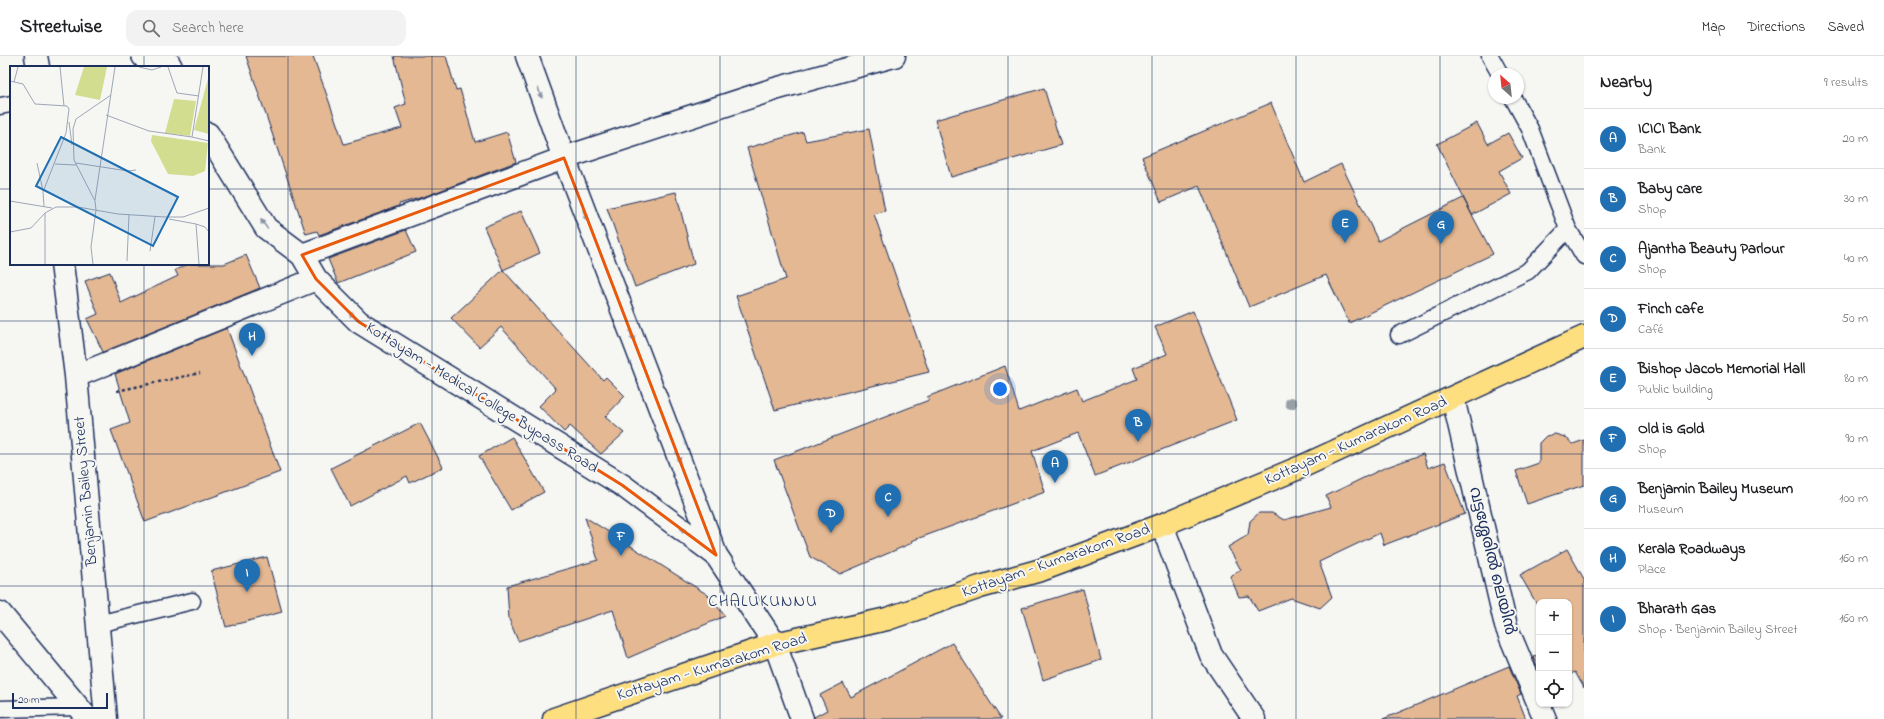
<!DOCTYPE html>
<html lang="en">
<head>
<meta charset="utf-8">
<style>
	:root { --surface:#fff; --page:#f2f2f2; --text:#202124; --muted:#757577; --line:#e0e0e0; --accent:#1f6fb2 }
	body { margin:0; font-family:"Indie Flower","Noto Sans Malayalam",sans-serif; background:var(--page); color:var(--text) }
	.controls { position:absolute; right:12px; bottom:12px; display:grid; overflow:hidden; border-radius:8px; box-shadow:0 1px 3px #0004 }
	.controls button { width:36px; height:36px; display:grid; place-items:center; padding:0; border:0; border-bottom:1px solid var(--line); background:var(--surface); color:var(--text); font:20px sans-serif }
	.compass { position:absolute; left:1488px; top:12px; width:36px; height:36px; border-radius:50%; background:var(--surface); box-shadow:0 1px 3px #0004; rotate:333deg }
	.scale { position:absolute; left:12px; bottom:10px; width:96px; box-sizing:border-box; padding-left:4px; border:2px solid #1b2f5e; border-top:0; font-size:11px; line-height:14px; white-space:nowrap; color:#1b2f5e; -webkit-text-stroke:3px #f6f6f2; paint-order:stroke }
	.you { position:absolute; left:1000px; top:333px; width:14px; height:14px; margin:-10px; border:3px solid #fff; border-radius:50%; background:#1a73e8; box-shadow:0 0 0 6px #1a73e833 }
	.badge { display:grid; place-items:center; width:26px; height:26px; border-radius:50%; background:var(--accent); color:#fff; font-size:13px; font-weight:700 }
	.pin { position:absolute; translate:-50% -33px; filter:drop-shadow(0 1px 2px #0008) }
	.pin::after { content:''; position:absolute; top:21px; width:14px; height:12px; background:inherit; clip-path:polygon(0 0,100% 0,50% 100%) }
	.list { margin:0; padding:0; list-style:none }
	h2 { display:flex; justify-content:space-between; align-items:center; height:52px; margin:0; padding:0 16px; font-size:17px }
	h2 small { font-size:13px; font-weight:400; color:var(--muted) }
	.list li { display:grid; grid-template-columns:26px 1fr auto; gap:12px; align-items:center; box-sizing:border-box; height:60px; padding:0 16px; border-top:1px solid var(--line) }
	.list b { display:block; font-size:15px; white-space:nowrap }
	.list p { margin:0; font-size:13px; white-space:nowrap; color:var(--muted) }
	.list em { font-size:13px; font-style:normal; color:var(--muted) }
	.icon { flex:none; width:22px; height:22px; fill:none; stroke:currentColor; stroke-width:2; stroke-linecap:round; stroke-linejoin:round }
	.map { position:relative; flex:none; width:1584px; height:663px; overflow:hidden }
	header { display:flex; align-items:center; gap:24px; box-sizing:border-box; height:56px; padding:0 20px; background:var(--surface); border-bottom:1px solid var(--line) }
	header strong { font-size:19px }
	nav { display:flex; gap:22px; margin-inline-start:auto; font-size:14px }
	.search { width:280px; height:36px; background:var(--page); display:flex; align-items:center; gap:10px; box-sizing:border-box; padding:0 14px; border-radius:12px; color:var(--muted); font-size:15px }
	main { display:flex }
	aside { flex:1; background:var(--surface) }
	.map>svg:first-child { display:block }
</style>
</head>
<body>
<header>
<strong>Streetwise</strong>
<div class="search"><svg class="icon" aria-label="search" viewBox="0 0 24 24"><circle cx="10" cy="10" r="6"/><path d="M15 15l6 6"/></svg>Search here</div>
<nav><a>Map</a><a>Directions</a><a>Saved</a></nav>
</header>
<main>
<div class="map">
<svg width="1584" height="663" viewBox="0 0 1584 663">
	<rect width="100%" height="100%" fill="#f6f6f2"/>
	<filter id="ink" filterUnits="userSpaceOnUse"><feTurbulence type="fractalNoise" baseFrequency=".025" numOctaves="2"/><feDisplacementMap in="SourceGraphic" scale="8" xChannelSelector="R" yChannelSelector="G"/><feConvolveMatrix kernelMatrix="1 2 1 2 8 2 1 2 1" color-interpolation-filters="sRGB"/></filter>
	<g filter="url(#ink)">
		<!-- building -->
		<path fill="#e3b893" stroke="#1b2f5e" d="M 246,0 L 313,0 L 344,88 L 402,72 L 395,52 L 406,48 L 394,0 L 446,0 L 456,34 L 460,33 L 475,86 L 507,76 L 516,106 L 426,140 L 399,148 L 399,150 L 319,179 L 317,175 L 306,178 Z
			M 1044,32 L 1061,89 L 951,121 L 935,64 Z
			M 1271,47 L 1304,126 L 1341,108 L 1378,185 L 1463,142 L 1493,198 L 1349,267 L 1326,219 L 1249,251 L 1199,130 L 1161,146 L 1142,101 Z
			M 1477,67 L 1488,88 L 1508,77 L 1522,102 L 1499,115 L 1511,138 L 1472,159 L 1437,88 Z
			M 869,73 L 885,155 L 874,158 L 929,316 L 775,354 L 736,240 L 786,223 L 747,92 L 803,76 L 806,85 Z
			M 676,136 L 694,208 L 635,231 L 607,152 Z
			M 521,155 L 540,197 L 503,214 L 484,171 Z
			M 406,174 L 416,196 L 338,227 L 328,203 Z
			M 246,199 L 260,232 L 103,296 L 87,263 L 98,258 L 85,225 L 110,216 L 121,247 L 178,220 L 175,214 L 189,208 L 224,208 Z
			M 503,214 L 603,324 L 606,321 L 625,340 L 605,361 L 624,377 L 601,398 L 570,370 L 564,376 L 539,350 L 556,333 L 501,271 L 479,291 L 451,262 Z
			M 1193,255 L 1237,364 L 1095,420 L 1078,377 L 1032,395 L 1045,436 L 911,485 L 912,487 L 840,518 L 810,501 L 774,404 L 929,344 L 927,341 L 1005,310 L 1019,355 L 1077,332 L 1082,345 L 1137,323 L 1133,312 L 1167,298 L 1155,271 Z
			M 227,272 L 280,416 L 145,466 L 111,374 L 130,367 L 115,318 Z
			M 420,367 L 443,411 L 410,427 L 407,420 L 350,450 L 331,412 Z
			M 1555,378 L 1565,381 L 1573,388 L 1584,384 L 1584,429 L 1527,448 L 1516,415 L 1539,407 L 1539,387 L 1546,380 Z
			M 512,381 L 544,436 L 511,454 L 479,400 Z
			M 1423,398 L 1428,412 L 1445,406 L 1465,458 L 1384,489 L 1380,477 L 1319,506 L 1332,541 L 1320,552 L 1291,542 L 1258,555 L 1249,540 L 1239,541 L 1230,520 L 1241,514 L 1228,491 L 1248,479 L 1250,465 L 1259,457 L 1272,457 L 1284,464 L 1331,451 L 1326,440 L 1384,412 Z
			M 585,461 L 708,539 L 725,560 L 628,602 L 613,554 L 518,585 L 509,563 L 507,530 L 598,504 Z
			M 1567,493 L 1584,523 L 1584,632 L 1575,616 L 1569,619 L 1569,546 L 1539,546 L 1539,552 L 1520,519 Z
			M 267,501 L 282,556 L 226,571 L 211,515 Z
			M 1083,533 L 1101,604 L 1043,624 L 1022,552 Z
			M 952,587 L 1001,663 L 814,663 L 814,661 L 827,654 L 820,639 L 843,627 L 851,641 Z
			M 1539,598 L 1539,616 L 1533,601 Z
			M 1509,610 L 1521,638 L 1517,640 L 1526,663 L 1383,663 Z"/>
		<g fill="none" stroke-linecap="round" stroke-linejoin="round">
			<defs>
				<path id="service" d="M 1490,0 L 1500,18
					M 1513,42 L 1530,73 L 1568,173
					M 0,50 L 11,48
					M 1399,279 L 1528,215 L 1568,173 L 1584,200
					M 98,568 L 192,545
					M 0,653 L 78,651"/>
				<path id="minor" d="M 36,0 L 38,11
					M 143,0 L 153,11
					M 302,199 L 564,102 L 775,33 L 894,0
					M 62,208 L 76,320 L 106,663
					M 76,320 L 316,223
					M 1453,342 L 1506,570 L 1545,663
					M 1162,469 L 1211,599 L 1254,663
					M 0,557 L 88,663
					M 775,588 L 802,663"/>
				<path id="secondary" d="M 165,0 L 171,11
					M 527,0 L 564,102 L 716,499
					M 208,78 L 266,172 L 302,199 L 316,223 L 359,266 L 622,429 L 716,499 L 775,588"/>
				<path id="primary" d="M 554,663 L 775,588 L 887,563 L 980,531 L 1041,514 L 1162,469 L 1301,411 L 1584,281"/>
			</defs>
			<!-- service casing -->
			<use href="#service" stroke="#1b2f5e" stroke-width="19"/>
			<!-- minor casing -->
			<use href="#minor" stroke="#1b2f5e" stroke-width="25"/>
			<!-- secondary casing -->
			<use href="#secondary" stroke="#1b2f5e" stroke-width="25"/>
			<!-- primary casing -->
			<use href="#primary" stroke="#1b2f5e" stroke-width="25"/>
			<!-- path -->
			<path stroke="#1b2f5e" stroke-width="2.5" stroke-dasharray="3 3" stroke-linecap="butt" d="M 117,335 L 200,317"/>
			<!-- service -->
			<use href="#service" stroke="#f6f6f2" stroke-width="16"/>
			<!-- minor -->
			<use href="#minor" stroke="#f6f6f2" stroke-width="22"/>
			<!-- secondary -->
			<use href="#secondary" stroke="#f6f6f2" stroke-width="22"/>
			<!-- primary -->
			<use href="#primary" stroke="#fedf80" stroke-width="22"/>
		</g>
		<!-- trees -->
		<circle fill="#97a0a7" cx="1291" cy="347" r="6"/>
		<!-- one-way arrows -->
		<defs><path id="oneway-solid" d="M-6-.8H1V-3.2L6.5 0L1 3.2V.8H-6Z"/></defs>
		<g fill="#8892a8">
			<use href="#oneway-solid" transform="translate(540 37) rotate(70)"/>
			<use href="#oneway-solid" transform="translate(585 159) rotate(69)"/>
			<use href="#oneway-solid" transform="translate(264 168) rotate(-126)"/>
			<use href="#oneway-solid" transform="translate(353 260) rotate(-135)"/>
			<use href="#oneway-solid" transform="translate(632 280) rotate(69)"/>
			<use href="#oneway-solid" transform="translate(678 401) rotate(69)"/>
			<use href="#oneway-solid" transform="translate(685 476) rotate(-143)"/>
		</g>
	</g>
	<!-- marked area -->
	<path fill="none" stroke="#e8590c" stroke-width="3" stroke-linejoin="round" d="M 564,102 L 716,499 L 622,429 L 359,266 L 316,223 L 302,199 Z"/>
	<!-- grid -->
	<path fill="none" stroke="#1b2f5e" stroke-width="1" stroke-opacity="0.55" d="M 144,0 L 144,11M 288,0 L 288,663M 432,0 L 432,663M 576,0 L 576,663M 720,0 L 720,663M 864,0 L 864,663M 1008,0 L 1008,663M 1152,0 L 1152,663M 1296,0 L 1296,663M 1440,0 L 1440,663M 0,133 L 11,133M 208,133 L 1584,133M 144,208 L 144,663M 0,265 L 1584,265M 0,398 L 1584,398M 0,530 L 1584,530"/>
	<g text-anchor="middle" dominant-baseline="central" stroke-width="4" stroke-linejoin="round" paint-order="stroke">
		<!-- street labels -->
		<g font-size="16" fill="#1b2f5e" stroke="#f6f6f2">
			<text transform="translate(482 342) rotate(32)">Kottayam - Medical College Bypass Road</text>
			<text transform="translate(1356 385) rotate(-24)">Kottayam - Kumarakom Road</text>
			<text transform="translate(86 435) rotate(-95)">Benjamin Bailey Street</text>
			<text transform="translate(1056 505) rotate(-19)">Kottayam - Kumarakom Road</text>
			<text transform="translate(1492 505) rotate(76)">വട്ടശ്ശേരിൽ ലെയിൻ</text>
			<text transform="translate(712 611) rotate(-17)">Kottayam - Kumarakom Road</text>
		</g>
		<!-- neighbourhood labels -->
		<g font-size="17" letter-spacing="1" fill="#1b2f5e" stroke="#f6f6f2">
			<text x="763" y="545">CHALUKUNNU</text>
		</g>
	</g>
	<!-- overview -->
	<g transform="translate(10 10)">
		<rect width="199" height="199" fill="#f6f6f2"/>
		<path d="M 74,1 L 97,1 L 90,34 L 65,29 ZM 199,9 L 199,68 L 184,64 ZM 164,33 L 186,35 L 180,70 L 155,67 ZM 142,69 L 198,77 L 195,105 L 183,110 L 158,108 L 141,75 Z" fill="#d2dd90"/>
		<path fill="none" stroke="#9ea6b7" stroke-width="1" d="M 50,1 L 54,40M 129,1 L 142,4 L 151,1M 158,1 L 167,27 L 189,30M 193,1 L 182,71 L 199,75M 0,15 L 13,18 L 25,38 L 57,40 L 59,43 L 56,67 L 33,126 L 34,140M 4,16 L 8,1M 96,49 L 139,65 L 182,71M 59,56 L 62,79M 27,97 L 33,125M 66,97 L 118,105 L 126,104M 45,98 L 66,99M 85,134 L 105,1M 0,135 L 42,142M 86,144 L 85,135 L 64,94 L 63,63 L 66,53 L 101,29M 159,153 L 186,158 L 195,161 L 199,166M 186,158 L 189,198M 0,166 L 21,162 L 35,147 L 46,141 L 68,141 L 108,148 L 155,151 L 173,151 L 199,142M 140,185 L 145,151M 117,195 L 119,149M 35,198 L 35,147M 83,198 L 81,181 L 86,144"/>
		<path fill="#1f6fb2" fill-opacity="0.15" stroke="#1f6fb2" stroke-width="2" d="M 51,71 L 168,131 L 143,180 L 26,120 Z"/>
		<rect width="199" height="199" fill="none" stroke="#1b2f5e" stroke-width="2"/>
	</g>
</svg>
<div class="controls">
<button>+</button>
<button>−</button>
<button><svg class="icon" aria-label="locate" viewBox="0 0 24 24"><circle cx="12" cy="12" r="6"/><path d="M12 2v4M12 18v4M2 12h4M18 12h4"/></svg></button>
</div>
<svg class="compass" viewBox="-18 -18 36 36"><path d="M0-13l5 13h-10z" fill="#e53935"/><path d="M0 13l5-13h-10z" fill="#757577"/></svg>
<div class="scale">20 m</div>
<div class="you"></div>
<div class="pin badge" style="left:1055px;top:427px">A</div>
<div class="pin badge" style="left:1138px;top:386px">B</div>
<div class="pin badge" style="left:888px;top:461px">C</div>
<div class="pin badge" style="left:831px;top:477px">D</div>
<div class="pin badge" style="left:1345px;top:187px">E</div>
<div class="pin badge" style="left:621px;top:500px">F</div>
<div class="pin badge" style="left:1441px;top:188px">G</div>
<div class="pin badge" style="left:252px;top:300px">H</div>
<div class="pin badge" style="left:247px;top:536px">I</div>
</div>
<aside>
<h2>Nearby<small>9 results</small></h2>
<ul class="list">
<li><span class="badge">A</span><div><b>ICICI Bank</b><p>Bank</p></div><em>20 m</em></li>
<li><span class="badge">B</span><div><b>Baby care</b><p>Shop</p></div><em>30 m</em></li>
<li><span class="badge">C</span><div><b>Ajantha Beauty Parlour</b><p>Shop</p></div><em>40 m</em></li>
<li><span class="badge">D</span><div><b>Finch cafe</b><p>Café</p></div><em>50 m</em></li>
<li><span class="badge">E</span><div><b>Bishop Jacob Memorial Hall</b><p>Public building</p></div><em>80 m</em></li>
<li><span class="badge">F</span><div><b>Old is Gold</b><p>Shop</p></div><em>90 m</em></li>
<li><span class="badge">G</span><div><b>Benjamin Bailey Museum</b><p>Museum</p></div><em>100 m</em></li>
<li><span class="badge">H</span><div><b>Kerala Roadways</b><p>Place</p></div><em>160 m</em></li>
<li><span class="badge">I</span><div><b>Bharath Gas</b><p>Shop · Benjamin Bailey Street</p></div><em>160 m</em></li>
</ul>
</aside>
</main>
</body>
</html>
